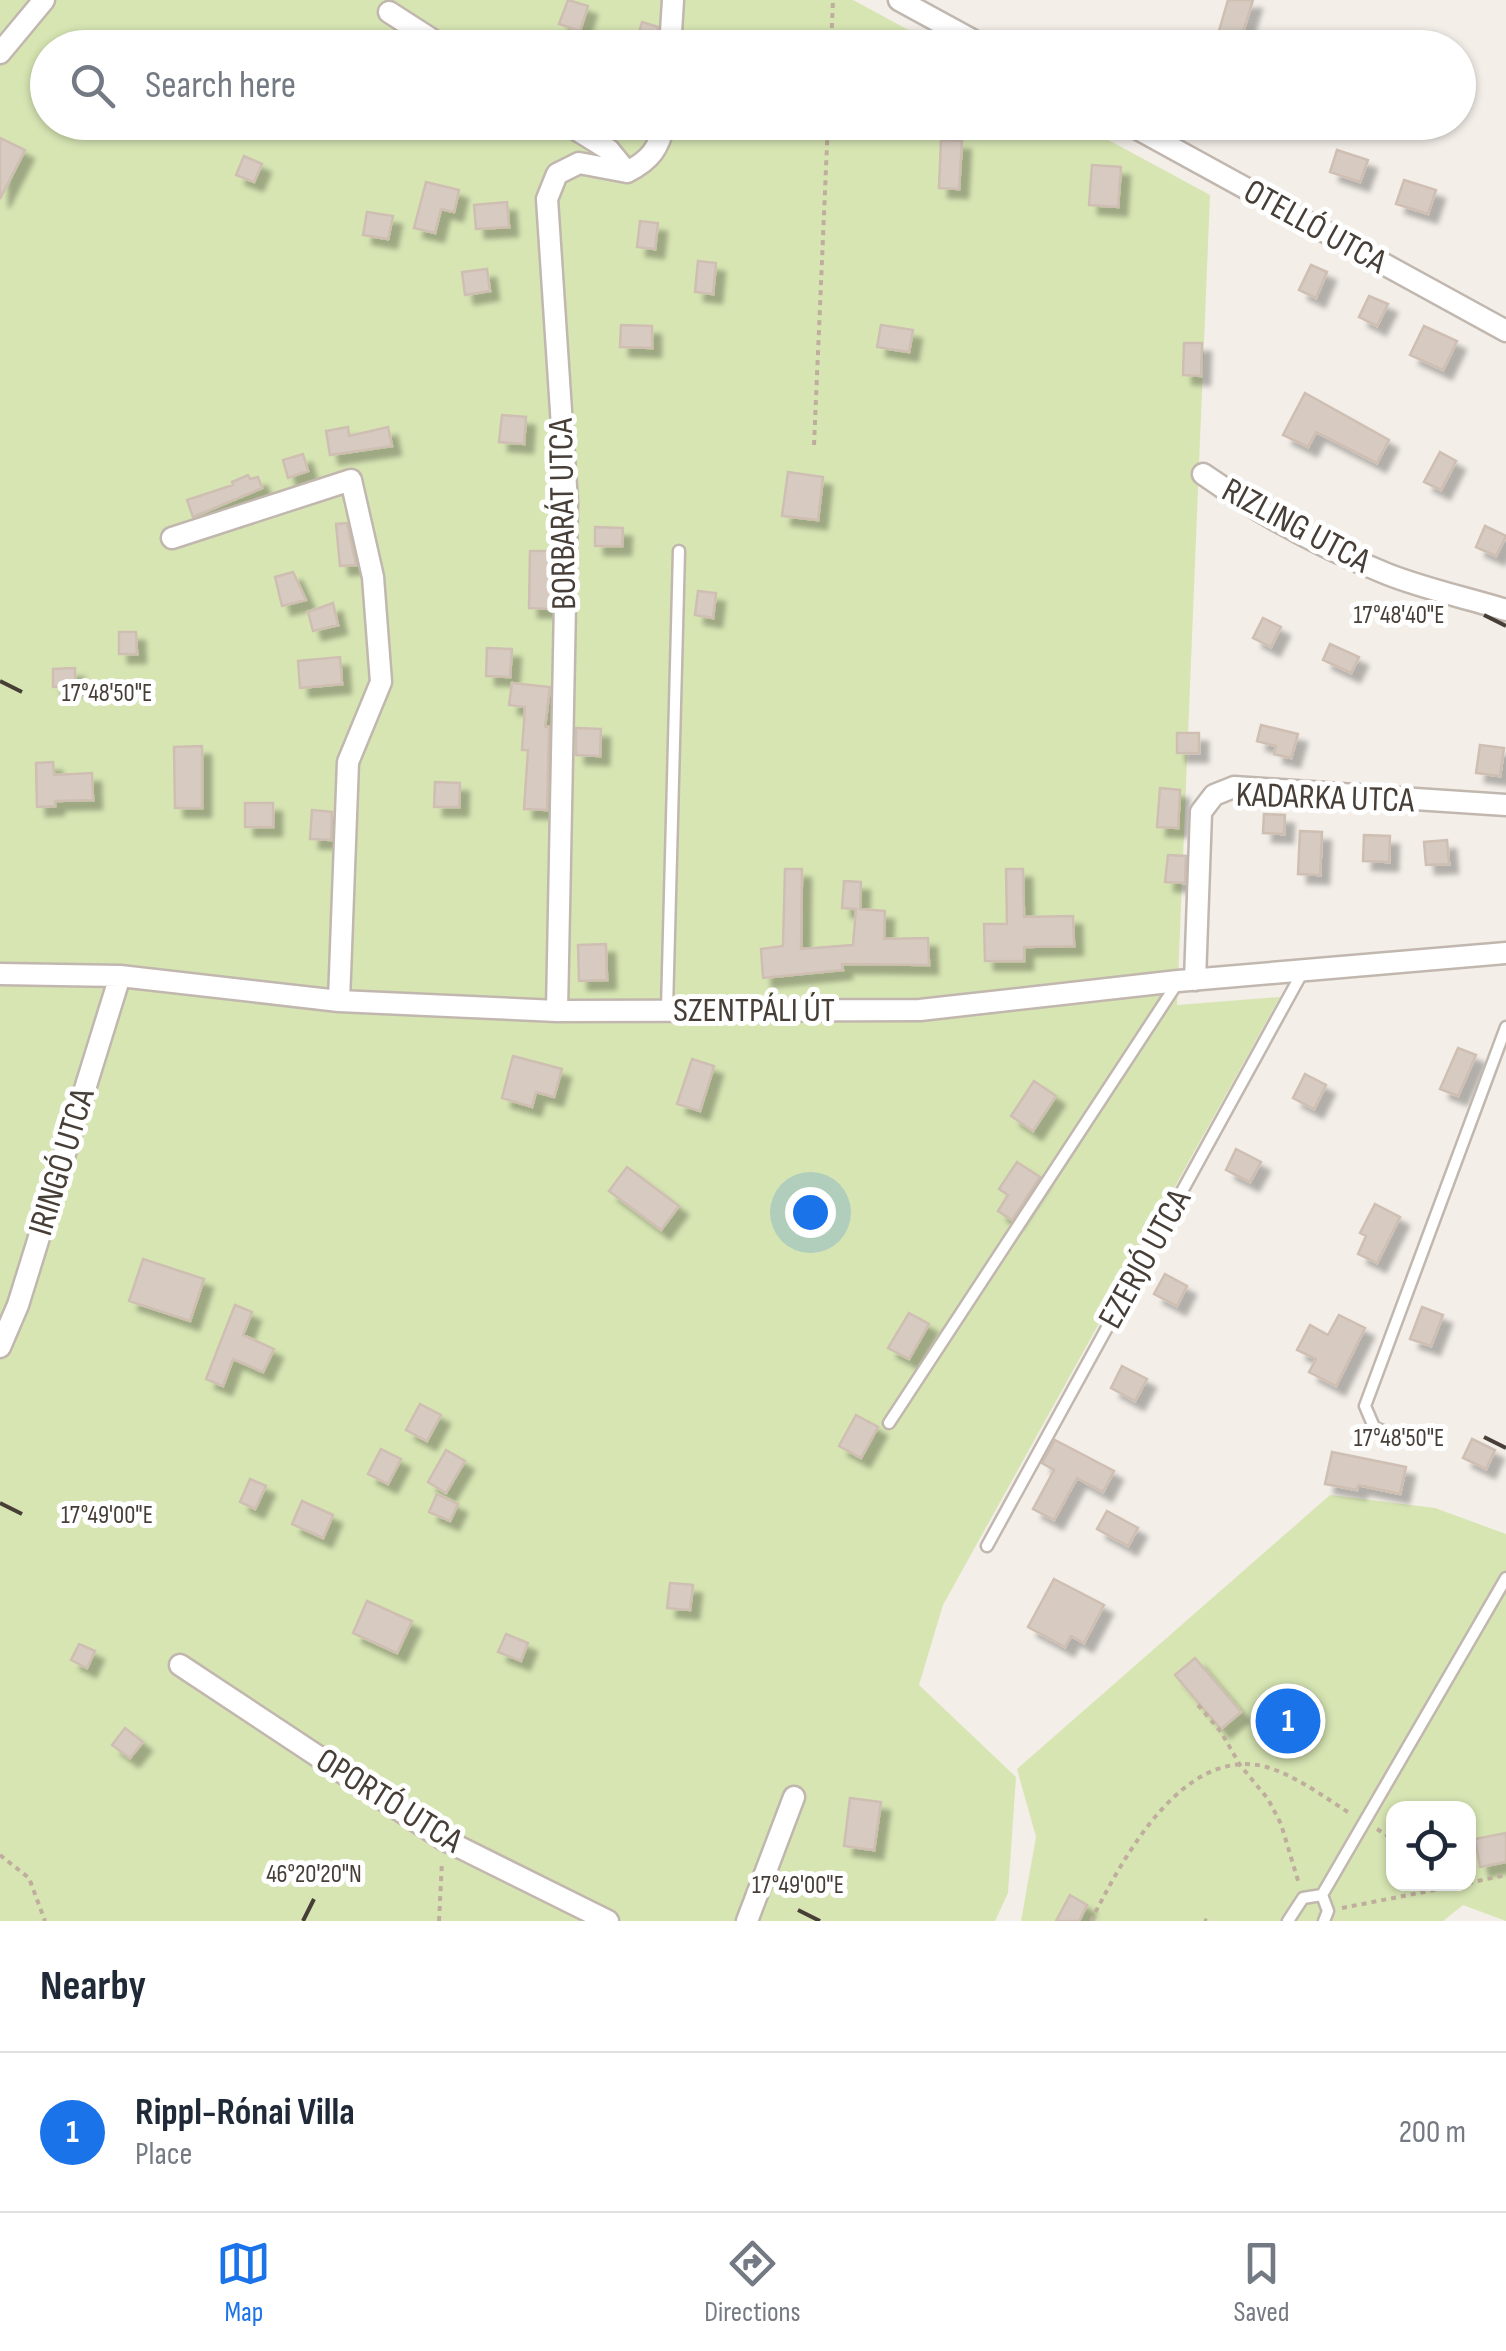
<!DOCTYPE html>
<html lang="en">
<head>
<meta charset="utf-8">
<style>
	:root { --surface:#fff; --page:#f2f2f3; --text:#1f2937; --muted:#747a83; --line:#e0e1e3; --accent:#1a73e8 }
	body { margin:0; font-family:"Sofia Sans Condensed",sans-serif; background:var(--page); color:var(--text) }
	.controls { position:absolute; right:30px; bottom:30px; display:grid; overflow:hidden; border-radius:20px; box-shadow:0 2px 8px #0004 }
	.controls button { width:90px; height:90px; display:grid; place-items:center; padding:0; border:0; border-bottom:2px solid var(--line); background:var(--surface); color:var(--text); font:50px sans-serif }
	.you { position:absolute; left:810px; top:1212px; width:35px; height:35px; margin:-25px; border:8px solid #fff; border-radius:50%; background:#1a73e8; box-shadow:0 0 0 15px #1a73e833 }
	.badge { display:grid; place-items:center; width:65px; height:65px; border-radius:50%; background:var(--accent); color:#fff; font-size:32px; font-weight:700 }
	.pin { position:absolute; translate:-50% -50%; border:5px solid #fff; box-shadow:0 2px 10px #0006 }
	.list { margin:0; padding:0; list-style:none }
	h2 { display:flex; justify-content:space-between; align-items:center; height:130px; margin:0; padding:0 40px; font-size:42px }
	h2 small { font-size:32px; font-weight:400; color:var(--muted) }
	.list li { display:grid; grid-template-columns:65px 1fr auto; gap:30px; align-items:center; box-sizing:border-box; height:160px; padding:0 40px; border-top:2px solid var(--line) }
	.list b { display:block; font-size:38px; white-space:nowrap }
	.list p { margin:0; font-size:32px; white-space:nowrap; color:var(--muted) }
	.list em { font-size:32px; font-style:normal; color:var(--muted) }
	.icon { flex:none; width:55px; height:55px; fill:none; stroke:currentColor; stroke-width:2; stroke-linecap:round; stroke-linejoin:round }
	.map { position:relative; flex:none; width:1506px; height:1921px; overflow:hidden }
	.search { position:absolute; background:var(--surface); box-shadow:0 2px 8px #0004; left:30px; right:30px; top:30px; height:110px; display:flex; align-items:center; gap:25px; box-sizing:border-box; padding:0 35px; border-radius:55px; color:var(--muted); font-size:38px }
	.sheet { height:290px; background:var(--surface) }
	nav { display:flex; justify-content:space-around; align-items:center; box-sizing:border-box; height:140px; border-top:2px solid var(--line); background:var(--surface); font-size:28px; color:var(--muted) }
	nav a { display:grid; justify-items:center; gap:5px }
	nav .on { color:var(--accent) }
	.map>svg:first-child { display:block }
</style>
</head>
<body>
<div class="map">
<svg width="1506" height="1921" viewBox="0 0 1506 1921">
	<defs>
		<filter id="shadow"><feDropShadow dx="9" dy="9" stdDeviation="2.5" flood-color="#0004"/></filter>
	</defs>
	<rect width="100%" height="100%" fill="#f3eee8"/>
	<!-- green -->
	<path fill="#d7e5b3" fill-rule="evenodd" d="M 0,0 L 853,0 L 940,47 L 48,48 L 48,122 L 1077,123 L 1210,195 L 1177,1005 L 1280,997 L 943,1605 L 919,1685 L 1016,1777 L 1008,1893 L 995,1921 L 0,1921 Z
		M 1330,1495 L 1435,1508 L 1506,1534 L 1506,1921 L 1463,1905 L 1443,1921 L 1021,1921 L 1036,1837 L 1017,1769 ZM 1394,1808 L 1468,1808 L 1468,1884 L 1394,1884 Z"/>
	<!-- building -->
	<path fill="#d7cbc1" stroke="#cfbeb2" stroke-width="2.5" filter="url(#shadow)" d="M 568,0 L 588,6 L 580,31 L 559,24 Z
		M 1228,0 L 1253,0 L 1238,48 L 1214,48 Z
		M 642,22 L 658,27 L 656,48 L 635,48 Z
		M 0,138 L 25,150 L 0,199 Z
		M 941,140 L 962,141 L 959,189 L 939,188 Z
		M 1337,150 L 1368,160 L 1360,182 L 1330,172 Z
		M 244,156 L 262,164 L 254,182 L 236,175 Z
		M 1092,165 L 1121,167 L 1118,207 L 1089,205 Z
		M 1404,180 L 1436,190 L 1428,214 L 1396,204 Z
		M 426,182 L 459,190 L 454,212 L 441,209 L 435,233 L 414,228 Z
		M 507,202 L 509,227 L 476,229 L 474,205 Z
		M 367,212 L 393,216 L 388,239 L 363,235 Z
		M 640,221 L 658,223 L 655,249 L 637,247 Z
		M 698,261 L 716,263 L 713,294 L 695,292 Z
		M 1311,265 L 1327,272 L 1316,298 L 1299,290 Z
		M 487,269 L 490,291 L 465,295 L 462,272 Z
		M 1369,296 L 1388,304 L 1377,326 L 1359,317 Z
		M 621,325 L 652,326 L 652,348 L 620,347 Z
		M 881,325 L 913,330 L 909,352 L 877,347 Z
		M 1424,326 L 1457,341 L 1443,370 L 1410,355 Z
		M 1184,343 L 1202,343 L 1201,376 L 1183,375 Z
		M 1305,393 L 1389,440 L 1377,463 L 1316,432 L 1308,447 L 1283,435 Z
		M 502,415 L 526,417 L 524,444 L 499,442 Z
		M 348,427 L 349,436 L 388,427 L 392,446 L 330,455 L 326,431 Z
		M 1440,452 L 1456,461 L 1441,490 L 1424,482 Z
		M 303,454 L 308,471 L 288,478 L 283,460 Z
		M 788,472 L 823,477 L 818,520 L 782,516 Z
		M 248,475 L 250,479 L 258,477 L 262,488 L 193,517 L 187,500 L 233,485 L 232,482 Z
		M 347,523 L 356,565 L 340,566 L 336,524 Z
		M 1485,526 L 1506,536 L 1496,556 L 1476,547 Z
		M 595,527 L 623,528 L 622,546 L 595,546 Z
		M 530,551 L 552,551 L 551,609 L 529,608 Z
		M 293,572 L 306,600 L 282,606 L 275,577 Z
		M 698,591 L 716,593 L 713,618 L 695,615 Z
		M 333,603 L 338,625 L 313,631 L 308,612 Z
		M 1263,618 L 1281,627 L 1271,647 L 1253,638 Z
		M 119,632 L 136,632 L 137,654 L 119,654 Z
		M 1330,644 L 1359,657 L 1351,673 L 1323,660 Z
		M 487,648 L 512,649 L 510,677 L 486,676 Z
		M 340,657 L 342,684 L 300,688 L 298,661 Z
		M 75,668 L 75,686 L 53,687 L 53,669 Z
		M 512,683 L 550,687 L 545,727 L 549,727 L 547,810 L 524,809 L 528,750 L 522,750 L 525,707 L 509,705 Z
		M 1261,725 L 1298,734 L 1291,758 L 1274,754 L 1276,746 L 1257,741 Z
		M 576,728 L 601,729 L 600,756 L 576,755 Z
		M 1177,733 L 1199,733 L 1199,753 L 1177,753 Z
		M 1480,745 L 1504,748 L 1500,776 L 1476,773 Z
		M 202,746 L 202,808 L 175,808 L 174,747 Z
		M 53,762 L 54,775 L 92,773 L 93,800 L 55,801 L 55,806 L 37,807 L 36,763 Z
		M 435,782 L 460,783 L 459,807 L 434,807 Z
		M 1160,788 L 1180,790 L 1178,828 L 1157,827 Z
		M 245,803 L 273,803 L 273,827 L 245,827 Z
		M 312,810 L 332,812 L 331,840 L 310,839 Z
		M 1264,814 L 1285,815 L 1284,834 L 1263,833 Z
		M 1300,831 L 1322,832 L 1320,875 L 1298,874 Z
		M 1364,835 L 1390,836 L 1389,862 L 1363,861 Z
		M 1447,840 L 1449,864 L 1426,865 L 1424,842 Z
		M 1168,855 L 1186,856 L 1185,883 L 1165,882 Z
		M 785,869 L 802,869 L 801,949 L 853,945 L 856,909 L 842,908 L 844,881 L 861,882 L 860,909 L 885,911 L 884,939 L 928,938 L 929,965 L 842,964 L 843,970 L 763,978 L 761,949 L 783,946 Z
		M 1006,869 L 1023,869 L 1024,917 L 1073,916 L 1074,946 L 1024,947 L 1024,961 L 985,961 L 984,924 L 1007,924 Z
		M 606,944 L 607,980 L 579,981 L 578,945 Z
		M 1458,1048 L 1476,1055 L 1458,1096 L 1440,1089 Z
		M 513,1056 L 562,1069 L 554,1097 L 536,1092 L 532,1107 L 502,1098 Z
		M 692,1059 L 714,1066 L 700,1111 L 677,1104 Z
		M 1305,1074 L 1326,1085 L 1314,1109 L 1293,1098 Z
		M 1034,1081 L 1056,1096 L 1033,1131 L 1011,1116 Z
		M 1236,1149 L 1261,1162 L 1250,1182 L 1226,1170 Z
		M 1017,1162 L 1040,1177 L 1012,1220 L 998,1211 L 1008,1195 L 999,1189 Z
		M 627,1167 L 679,1206 L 661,1230 L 609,1191 Z
		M 1375,1204 L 1400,1217 L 1377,1263 L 1358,1254 L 1366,1236 L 1360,1233 Z
		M 143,1259 L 204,1279 L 190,1321 L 129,1301 Z
		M 1165,1274 L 1187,1286 L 1177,1306 L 1154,1294 Z
		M 235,1305 L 252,1312 L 243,1335 L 274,1349 L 263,1372 L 233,1359 L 223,1386 L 206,1379 Z
		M 1422,1307 L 1443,1315 L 1431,1346 L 1410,1339 Z
		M 909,1313 L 929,1324 L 909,1359 L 888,1348 Z
		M 1339,1315 L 1365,1328 L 1336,1386 L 1309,1372 L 1316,1359 L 1297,1350 L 1310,1325 L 1328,1335 Z
		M 1122,1366 L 1147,1379 L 1135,1401 L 1111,1388 Z
		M 420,1404 L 441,1415 L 427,1441 L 406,1430 Z
		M 856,1415 L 878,1427 L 861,1458 L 839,1446 Z
		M 1472,1439 L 1495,1450 L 1486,1469 L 1463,1458 Z
		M 1055,1440 L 1114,1471 L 1103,1492 L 1077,1478 L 1054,1520 L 1033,1509 L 1054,1470 L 1042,1463 Z
		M 381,1449 L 401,1459 L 388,1484 L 368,1474 Z
		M 446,1450 L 465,1461 L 446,1493 L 428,1482 Z
		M 1332,1452 L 1406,1467 L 1400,1494 L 1358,1485 L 1357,1490 L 1325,1484 Z
		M 250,1479 L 266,1486 L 255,1509 L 240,1502 Z
		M 437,1494 L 458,1504 L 450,1521 L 429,1512 Z
		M 302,1501 L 333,1515 L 323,1538 L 292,1524 Z
		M 1107,1511 L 1138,1528 L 1128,1546 L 1097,1529 Z
		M 1054,1579 L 1104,1605 L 1084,1643 L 1071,1636 L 1065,1647 L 1028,1627 Z
		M 670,1583 L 693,1585 L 690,1610 L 667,1608 Z
		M 367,1601 L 412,1621 L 397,1653 L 353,1633 Z
		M 506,1634 L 528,1643 L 521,1661 L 498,1652 Z
		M 79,1644 L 95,1651 L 87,1668 L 71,1660 Z
		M 1195,1658 L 1241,1712 L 1221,1729 L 1175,1675 Z
		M 125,1728 L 143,1742 L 130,1758 L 112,1745 Z
		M 850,1798 L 881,1802 L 874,1850 L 844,1846 Z
		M 1506,1833 L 1506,1862 L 1480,1867 L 1475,1839 Z
		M 1070,1895 L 1087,1905 L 1079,1921 L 1056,1921 Z"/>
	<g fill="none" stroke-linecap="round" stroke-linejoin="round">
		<defs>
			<path id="service" d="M 667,1009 L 679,551
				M 889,1423 L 1178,982
				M 1398,1438 L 1374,1427 L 1365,1406 L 1506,1027
				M 987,1546 L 1302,973
				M 1322,1895 L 1328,1911 L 1324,1921
				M 1288,1921 L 1303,1898 L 1322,1895 L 1506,1578"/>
			<path id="minor" d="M 899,0 L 987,48
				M 389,12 L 445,48
				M 670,48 L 673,0
				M 0,53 L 44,0
				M 564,122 L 609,150 L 627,172
				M 1125,122 L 1506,331
				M 627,172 C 651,160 659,148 665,122
				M 1203,474 C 1260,514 1322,548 1387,574 C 1425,589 1467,598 1506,610
				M 172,538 L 351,480 L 373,577 L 381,682 L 348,762 L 339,1001
				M 0,974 L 120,976 L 339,1001 L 557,1011 L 920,1010 L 1178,981 L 1506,953
				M 1195,980 L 1201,812 L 1214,795 L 1234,787 L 1506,805
				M 557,1011 L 567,502 L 547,199 L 557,174 L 579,163 L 627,172
				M 0,1347 L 18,1305 L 120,976
				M 180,1665 L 443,1839 L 608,1921
				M 747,1921 L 794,1797"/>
		</defs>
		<!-- service casing -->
		<use href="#service" stroke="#c1b7ae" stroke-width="15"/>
		<!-- minor casing -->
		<use href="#minor" stroke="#c1b7ae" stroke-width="25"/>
		<!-- path -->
		<path stroke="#bfad9d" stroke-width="4" stroke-dasharray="5 5" stroke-linecap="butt" d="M 831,48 L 833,0
			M 814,445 L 828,122
			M 1198,1705 L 1221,1732 L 1240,1765 L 1268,1799 L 1281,1824 L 1299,1884
			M 1377,1829 L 1394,1840
			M 0,1855 L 29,1878 L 45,1921
			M 1468,1883 L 1506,1875
			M 1342,1908 L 1465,1884
			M 1204,1920 L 1207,1921
			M 439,1921 L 442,1861
			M 1091,1921 C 1121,1862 1180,1748 1263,1766 C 1294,1774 1324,1797 1351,1814"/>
		<!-- service -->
		<use href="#service" stroke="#fff" stroke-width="10"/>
		<!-- minor -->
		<use href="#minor" stroke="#fff" stroke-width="20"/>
	</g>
	<!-- ticks -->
	<path fill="none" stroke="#463e37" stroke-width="4" d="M 1484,615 L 1506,626M 0,681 L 22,692M 1484,1437 L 1506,1448M 0,1503 L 22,1514M 798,1910 L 820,1921M 303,1921 L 314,1899"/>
	<g text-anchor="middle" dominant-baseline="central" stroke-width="10" stroke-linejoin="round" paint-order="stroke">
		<!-- street labels -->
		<g font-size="35" fill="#463e37" stroke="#fff">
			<text transform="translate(1315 227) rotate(29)">OTELLÓ UTCA</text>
			<text transform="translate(563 514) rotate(-91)">BORBARÁT UTCA</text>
			<text transform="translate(1296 526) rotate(28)">RIZLING UTCA</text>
			<text transform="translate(1325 798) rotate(2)">KADARKA UTCA</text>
			<text x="754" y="1010">SZENTPÁLI ÚT</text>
			<text transform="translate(62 1162) rotate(-73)">IRINGÓ UTCA</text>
			<text transform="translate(1145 1259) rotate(-61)">EZERJÓ UTCA</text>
			<text transform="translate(389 1801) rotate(32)">OPORTÓ UTCA</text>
		</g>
	</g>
	<g font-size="25" text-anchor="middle" fill="#463e37" stroke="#fff" stroke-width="10" stroke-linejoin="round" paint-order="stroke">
		<text x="1399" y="623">17°48'40"E</text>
		<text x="107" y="701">17°48'50"E</text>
		<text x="1399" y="1446">17°48'50"E</text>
		<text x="107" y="1523">17°49'00"E</text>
		<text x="314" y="1882">46°20'20"N</text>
		<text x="798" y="1893">17°49'00"E</text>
	</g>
</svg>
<div class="controls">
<button><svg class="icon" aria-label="locate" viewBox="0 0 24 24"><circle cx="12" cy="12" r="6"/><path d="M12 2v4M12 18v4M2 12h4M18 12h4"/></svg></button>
</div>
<div class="you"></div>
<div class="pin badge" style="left:1288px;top:1721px">1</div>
<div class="search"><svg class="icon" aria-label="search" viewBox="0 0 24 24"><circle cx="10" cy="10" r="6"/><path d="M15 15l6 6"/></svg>Search here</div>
</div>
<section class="sheet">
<h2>Nearby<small></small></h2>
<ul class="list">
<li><span class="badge">1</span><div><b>Rippl-Rónai Villa</b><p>Place</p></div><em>200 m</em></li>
</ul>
</section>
<nav>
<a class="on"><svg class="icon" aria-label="map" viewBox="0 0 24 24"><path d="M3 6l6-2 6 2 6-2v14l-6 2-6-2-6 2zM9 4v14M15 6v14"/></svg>Map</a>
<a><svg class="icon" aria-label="directions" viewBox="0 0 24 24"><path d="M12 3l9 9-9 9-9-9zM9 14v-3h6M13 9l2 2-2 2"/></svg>Directions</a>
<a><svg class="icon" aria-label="saved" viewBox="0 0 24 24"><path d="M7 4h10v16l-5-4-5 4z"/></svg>Saved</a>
</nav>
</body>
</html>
